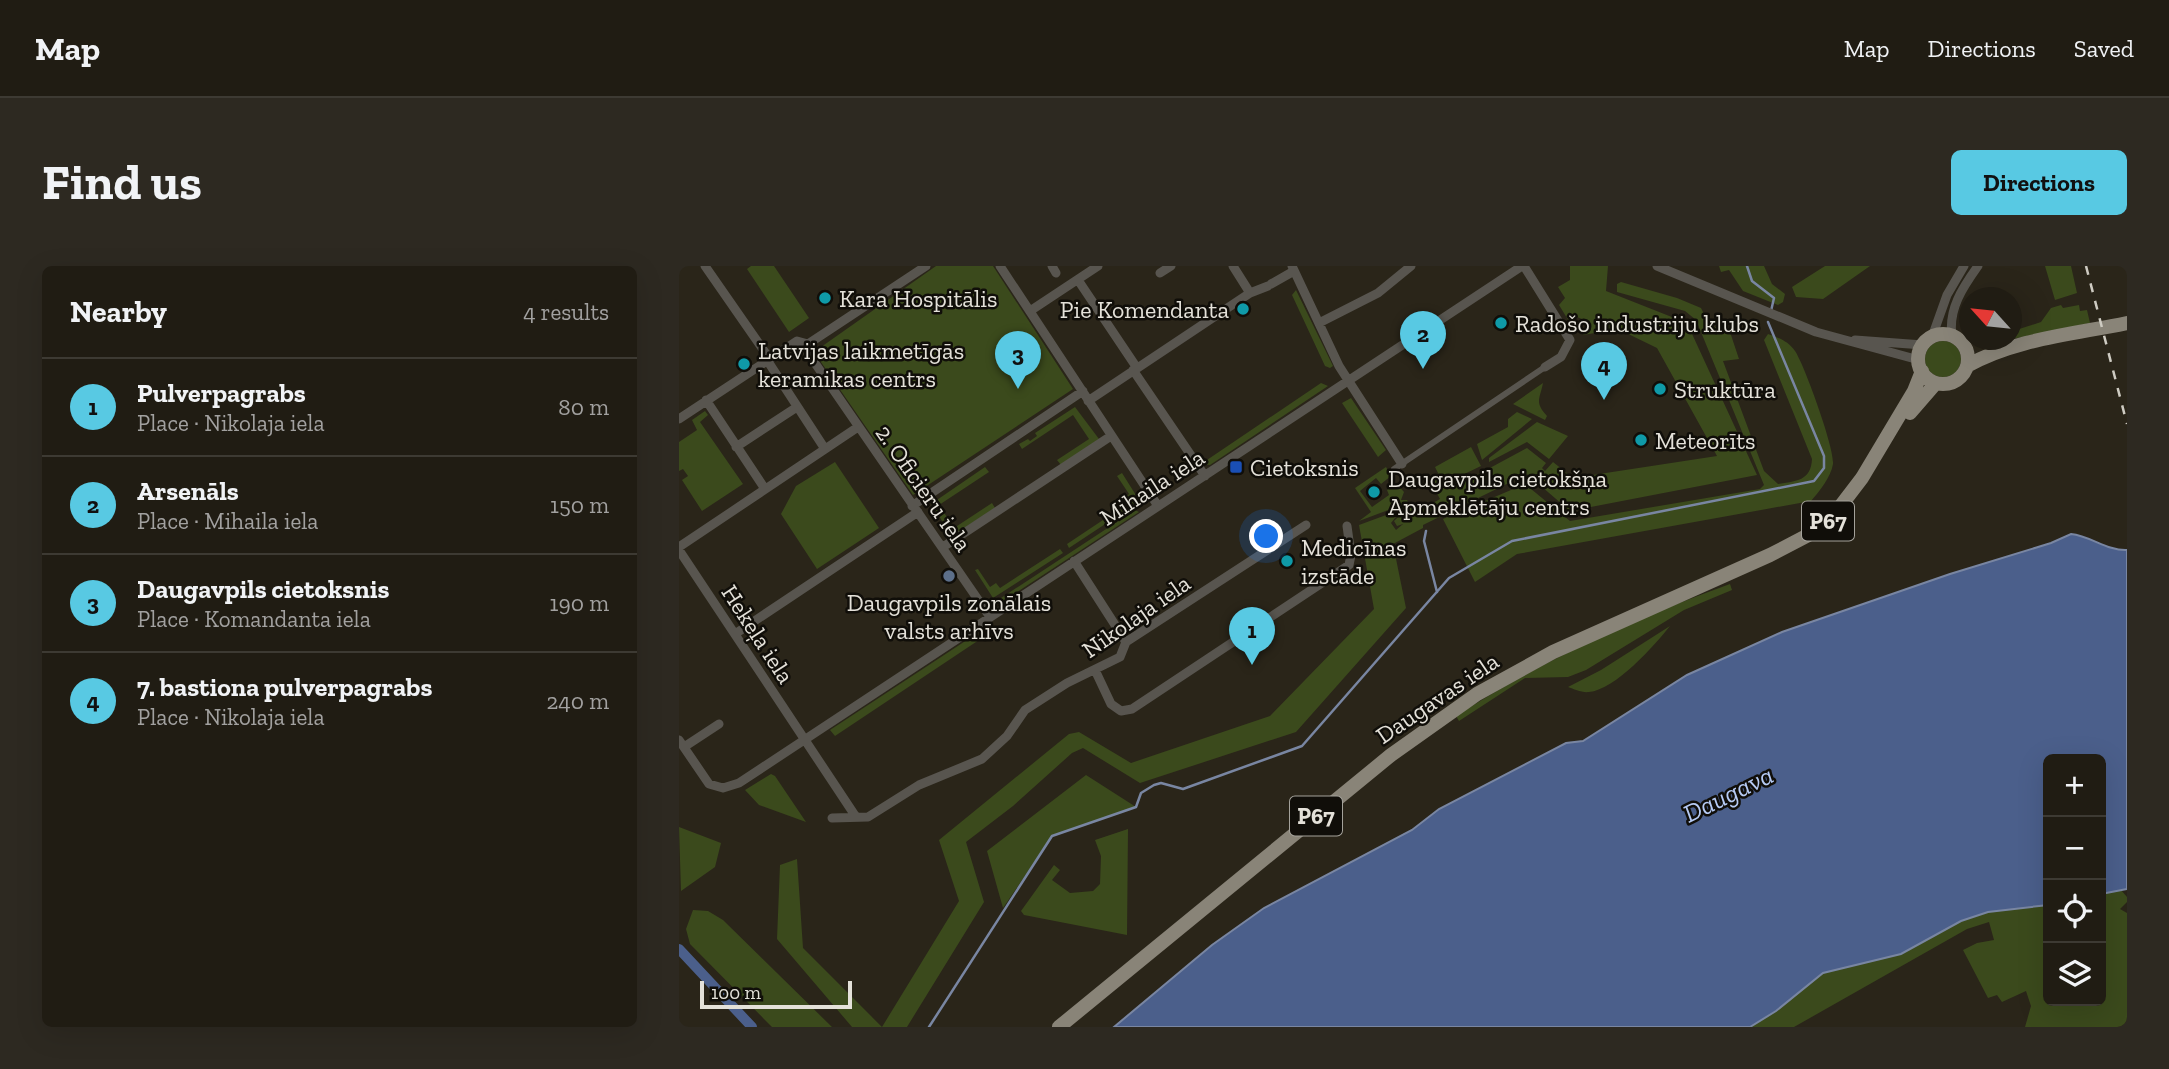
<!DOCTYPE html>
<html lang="en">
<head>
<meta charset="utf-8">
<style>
	:root { --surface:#201c13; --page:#2d2921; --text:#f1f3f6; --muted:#a2a1a0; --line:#3d3a33; --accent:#58c9e3 }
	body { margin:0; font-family:"Zilla Slab",serif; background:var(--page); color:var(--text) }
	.controls { position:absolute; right:21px; bottom:21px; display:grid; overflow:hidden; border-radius:10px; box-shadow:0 7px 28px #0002 }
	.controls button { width:63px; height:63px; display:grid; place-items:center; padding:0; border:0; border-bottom:2px solid var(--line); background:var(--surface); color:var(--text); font:35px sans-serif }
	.compass { position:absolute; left:1280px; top:21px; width:63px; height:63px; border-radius:50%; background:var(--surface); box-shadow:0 7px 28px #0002; rotate:297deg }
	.scale { position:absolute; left:21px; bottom:18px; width:152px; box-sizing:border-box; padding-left:7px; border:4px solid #e4e1d9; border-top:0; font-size:19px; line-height:24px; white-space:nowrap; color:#e4e1d9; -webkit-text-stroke:5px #100e09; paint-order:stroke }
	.you { position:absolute; left:588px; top:271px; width:24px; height:24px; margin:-18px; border:5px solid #fff; border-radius:50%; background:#1a73e8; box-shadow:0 0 0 10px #1a73e833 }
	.badge { display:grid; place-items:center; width:46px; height:46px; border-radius:50%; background:var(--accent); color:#111; font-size:23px; font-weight:700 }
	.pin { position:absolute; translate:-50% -58px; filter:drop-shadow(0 2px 4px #0008) }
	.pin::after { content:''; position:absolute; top:37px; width:24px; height:21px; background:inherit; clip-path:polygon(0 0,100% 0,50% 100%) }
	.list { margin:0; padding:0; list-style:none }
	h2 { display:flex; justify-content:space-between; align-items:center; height:91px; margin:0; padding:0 28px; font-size:30px }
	h2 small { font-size:23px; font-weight:400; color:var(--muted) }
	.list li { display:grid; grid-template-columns:46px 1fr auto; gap:21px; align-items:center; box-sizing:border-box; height:98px; padding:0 28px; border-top:2px solid var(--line) }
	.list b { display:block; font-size:26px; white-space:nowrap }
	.list p { margin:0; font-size:23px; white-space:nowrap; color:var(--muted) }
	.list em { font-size:23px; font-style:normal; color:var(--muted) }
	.icon { flex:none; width:38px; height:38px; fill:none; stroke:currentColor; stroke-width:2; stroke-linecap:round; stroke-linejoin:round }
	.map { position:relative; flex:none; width:1448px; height:761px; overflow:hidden; border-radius:10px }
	header { display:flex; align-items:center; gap:42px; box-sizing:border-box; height:98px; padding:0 35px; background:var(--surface); border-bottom:2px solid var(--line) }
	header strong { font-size:33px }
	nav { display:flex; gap:38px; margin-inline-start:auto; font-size:24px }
	.intro { display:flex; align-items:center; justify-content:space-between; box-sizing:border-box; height:168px; padding:0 42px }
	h1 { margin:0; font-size:49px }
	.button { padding:18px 32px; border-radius:10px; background:var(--accent); color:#111; font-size:24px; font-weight:700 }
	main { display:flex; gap:42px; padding:0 42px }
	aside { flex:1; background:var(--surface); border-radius:10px; box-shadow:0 7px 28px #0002 }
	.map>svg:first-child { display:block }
</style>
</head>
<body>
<header>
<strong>Map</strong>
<nav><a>Map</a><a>Directions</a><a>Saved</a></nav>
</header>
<div class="intro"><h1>Find us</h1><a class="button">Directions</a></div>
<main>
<aside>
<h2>Nearby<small>4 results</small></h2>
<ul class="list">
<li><span class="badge">1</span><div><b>Pulverpagrabs</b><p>Place · Nikolaja iela</p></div><em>80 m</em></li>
<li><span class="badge">2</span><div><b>Arsenāls</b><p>Place · Mihaila iela</p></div><em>150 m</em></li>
<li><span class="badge">3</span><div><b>Daugavpils cietoksnis</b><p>Place · Komandanta iela</p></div><em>190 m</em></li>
<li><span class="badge">4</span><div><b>7. bastiona pulverpagrabs</b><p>Place · Nikolaja iela</p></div><em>240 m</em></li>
</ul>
</aside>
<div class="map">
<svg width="1448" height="761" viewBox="0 0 1448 761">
	<rect width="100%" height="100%" fill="#2a2519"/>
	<!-- green -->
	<path fill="#3b4a1c" d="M 72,0 L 95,0 L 130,52 L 110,66 L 68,3 Z
		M 257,0 L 314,0 L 394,123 L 234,229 L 135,86 Z
		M 891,0 L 929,0 L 927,25 L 1008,57 L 1078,209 L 891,245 L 848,208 L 744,259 L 744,262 L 714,278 L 727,342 L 617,466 L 461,517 L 404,482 L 393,487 L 334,540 L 287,576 L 305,636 L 228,761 L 173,761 L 98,673 L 101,599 L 118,593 L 124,682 L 203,761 L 280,635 L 260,574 L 390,468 L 400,466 L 452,497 L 591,450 L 695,343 L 680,259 L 718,245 L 721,246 L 712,257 L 717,264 L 724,258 L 718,260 L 715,255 L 726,244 L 720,240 L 680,255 L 692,246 L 676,222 L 707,201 L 712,210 L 702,218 L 697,212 L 681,225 L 693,241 L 710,229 L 708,224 L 717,217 L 725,226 L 722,234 L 728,234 L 736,247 L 761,233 L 754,220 L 759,207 L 756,201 L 792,181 L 802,200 L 773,214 L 774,221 L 805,205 L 810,212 L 812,210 L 809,203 L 848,182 L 867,197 L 863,202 L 866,205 L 874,196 L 894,212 L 1038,190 L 978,82 L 939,63 L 904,69 L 908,55 L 898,51 L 891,57 L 880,39 L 886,32 L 879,21 L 891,14 Z
		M 1040,0 L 1085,0 L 1093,18 L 1106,28 L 1104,36 L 1099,39 L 1064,25 L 1050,4 L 1042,6 Z
		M 1146,0 L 1191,0 L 1144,33 L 1117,31 L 1113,21 Z
		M 1366,0 L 1392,0 L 1398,27 L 1376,34 Z
		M 942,16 L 998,32 L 1022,42 L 1030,58 L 1052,69 L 1060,93 L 1044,95 L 1085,205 L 1099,218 C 1117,215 1132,215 1133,193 L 1085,74 L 1089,68 C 1100,72 1109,75 1116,85 C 1125,98 1156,183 1154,198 C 1152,211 1140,226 1132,235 L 838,288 L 796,316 L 764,253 L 846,218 L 891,255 L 1081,223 L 1085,219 L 1017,54 L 1006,45 L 938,26 L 938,18 Z
		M 617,24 L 654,100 L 651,102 L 646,100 L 613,29 Z
		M 1382,39 L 1384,42 L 1400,39 L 1401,45 L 1408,44 L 1411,57 L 1333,73 L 1334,65 L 1362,56 L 1372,42 Z
		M1246 93a18 18 0 1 1 36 0a18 18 0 1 1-36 0Z
		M 642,117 L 649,120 L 531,199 L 522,198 Z
		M 864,117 C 861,133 855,136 868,150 L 866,154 L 834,138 Z
		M 672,132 L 707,184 L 699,191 L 663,137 Z
		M 396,141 L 420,173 L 382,199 L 378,194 L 410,173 L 394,149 L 343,183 L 340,178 L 349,173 L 351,175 L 358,170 L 356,167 Z
		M 26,145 L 29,149 L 21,156 L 64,218 L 23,245 L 3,214 L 9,210 L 4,203 L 0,205 L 0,176 L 18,164 L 13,154 Z
		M 838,146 L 853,153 L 803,194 L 798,178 L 829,161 L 829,153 Z
		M 858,156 L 889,170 L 870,193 L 848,176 L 810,196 L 810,192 Z
		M 156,196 L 200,262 L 138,303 L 102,248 L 117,220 Z
		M 306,201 L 310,206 L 260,239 L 275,262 L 313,237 L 316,242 L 273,270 L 252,238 Z
		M 443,207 L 460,234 L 458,237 L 390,282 L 388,278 L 448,238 L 444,233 L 450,228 L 438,210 Z
		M 456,244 L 460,246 L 320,338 L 319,334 Z
		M 381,283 L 384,287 L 314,332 L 296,304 L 299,303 L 311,321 L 317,317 L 321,322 Z
		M 1051,318 L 1053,324 L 1005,344 L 907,404 L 889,411 L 846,412 L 780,455 L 777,450 C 862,395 956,352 1051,318 Z
		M 991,360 C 976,379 936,424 910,426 C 903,427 895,423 889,421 L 922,404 Z
		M 297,368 L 300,374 L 156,470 L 151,464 Z
		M 92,508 L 96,510 L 127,556 L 80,539 L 66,524 Z
		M 407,509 L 457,541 L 373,570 L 324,642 L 308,585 Z
		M 0,561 L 42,577 L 36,601 L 2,625 Z
		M 449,563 L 448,669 L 345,649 L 342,645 L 375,599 L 381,604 L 373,614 L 391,627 L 414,625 L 421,618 L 422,590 L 416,574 Z
		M 1442,624 L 1448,631 L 1448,636 L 1441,643 L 1448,647 L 1448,761 L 1346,761 L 1352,740 L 1347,725 L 1323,736 L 1318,729 L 1309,732 L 1284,684 L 1298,677 L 1315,674 L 1310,656 L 1288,663 L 1115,761 L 1071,761 L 1097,745 L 1144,707 L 1222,688 L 1282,655 L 1309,646 L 1369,639 L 1369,735 L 1422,735 L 1422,628 Z
		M 14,644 L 29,645 L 44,654 L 153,761 L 93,761 L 11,678 L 7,663 Z"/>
	<!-- water -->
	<path fill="#4b5f8b" stroke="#7986a2" stroke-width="2" d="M 1392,268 C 1412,270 1428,285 1448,284 L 1448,623 L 1422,628 L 1422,493 L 1369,493 L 1369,639 L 1309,646 L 1282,655 L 1222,688 L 1144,707 L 1097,745 L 1071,761 L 435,761 L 533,679 L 585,642 L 733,564 L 760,543 L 887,477 L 904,475 L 1008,409 L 1103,366 L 1271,308 L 1372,277 Z"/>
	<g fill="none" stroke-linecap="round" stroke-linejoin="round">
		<!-- stream -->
		<path stroke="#7986a2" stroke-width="2.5" d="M 1068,0 L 1073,15 L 1095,32 L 1092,45
			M 747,265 L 745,275 L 758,326
			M 250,761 L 373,570 L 457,541 L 462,527 L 475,519 L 482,517 L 504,523 L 623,480 L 770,312 L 833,275 L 1135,215 L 1145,202 L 1145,190 L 1089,56"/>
		<!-- canal -->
		<path stroke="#4b5f8b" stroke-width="10" d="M 0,683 L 73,761"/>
		<!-- pedestrian -->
		<path stroke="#58554f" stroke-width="6" d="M 715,203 L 866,101"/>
		<!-- minor -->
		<path stroke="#58554f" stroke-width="9" d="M 26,0 L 90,92
			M 321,0 L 479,240
			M 373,0 L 377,7
			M 554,0 L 571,27
			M 613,0 L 660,100 L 723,198
			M 845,0 L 891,74 L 882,91 L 866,101
			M 978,0 L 1137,66 L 1240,94
			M 481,7 L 492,0
			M 399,14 L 458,102
			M 592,18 L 615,5
			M 351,45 L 419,0
			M 640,57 L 699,27 L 732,0
			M 1273,70 C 1269,43 1284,21 1299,0
			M 1253,71 L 1268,29 L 1285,0
			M 1176,74 L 1244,79
			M 129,78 L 129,87 L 311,351
			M 88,94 L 146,183
			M 454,104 L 526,210
			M 27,134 L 86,223
			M 409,135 L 571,27 L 589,20
			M 0,153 L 118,75 L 129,78 L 247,0
			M 57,181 L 118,141
			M 233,240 L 404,125
			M 0,281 L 179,161
			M 264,281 L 432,170
			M 0,284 L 177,551
			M 395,295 L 447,376
			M 56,368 L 239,246
			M 416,404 L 432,438 L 442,445 L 453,443 L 670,299 L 672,289 L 668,260
			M 0,474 L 30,518 L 44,522 L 60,517 L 843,0
			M 5,481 L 40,458
			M 153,552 L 189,551 L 240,519 L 303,493 L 328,470 L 346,444 L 388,417 L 441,391 L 447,376 L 627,259"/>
		<!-- primary -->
		<path stroke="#898478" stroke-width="14" d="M1239 93a25 25 0 1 1 50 0a25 25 0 1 1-50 0Z
			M 1288,100 C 1335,73 1396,68 1448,57
			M 1231,147 L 1257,117
			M 380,761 L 712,489 L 798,428 L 874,386 L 1091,289 L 1137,265 L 1157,246 L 1183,212 L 1235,125 L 1243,105"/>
		<!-- rail -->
		<path stroke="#cecbc2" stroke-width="2.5" stroke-dasharray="9 9" stroke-linecap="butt" d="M 1407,0 L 1448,158"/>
	</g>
	<!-- markers -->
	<g fill="#0f9aa8" stroke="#100e09" stroke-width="2.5">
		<circle cx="146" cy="32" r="7"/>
		<circle cx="564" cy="43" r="7"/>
		<circle cx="822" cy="57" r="7"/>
		<circle cx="65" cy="98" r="7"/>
		<circle cx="981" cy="123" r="7"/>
		<circle cx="962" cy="174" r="7"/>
		<circle cx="695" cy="226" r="7"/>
		<circle cx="608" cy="295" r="7"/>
	</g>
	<rect fill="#1a4fb4" stroke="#100e09" stroke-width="2.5" x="550" y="194" width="14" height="14" rx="3.5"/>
	<circle fill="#5c6f8a" stroke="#100e09" stroke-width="2.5" cx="270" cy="310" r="7"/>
	<g text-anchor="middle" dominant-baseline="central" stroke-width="5" stroke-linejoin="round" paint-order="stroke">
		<!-- shield labels -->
		<g fill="#100e09" stroke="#a4a29b" stroke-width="2">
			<rect x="1123" y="235.5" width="52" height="39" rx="5"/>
			<rect x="611" y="530.5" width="52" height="39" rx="5"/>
		</g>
		<g font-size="23" font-weight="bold" fill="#e4e1d9">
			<text x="1149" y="255">P67</text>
			<text x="637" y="550">P67</text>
		</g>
		<!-- poi labels -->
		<g font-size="24" fill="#e4e1d9" stroke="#100e09" text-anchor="start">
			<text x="160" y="32">Kara Hospitālis</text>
			<text x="550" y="43" text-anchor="end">Pie Komendanta</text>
			<text x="836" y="57">Radošo industriju klubs</text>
			<text x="79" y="84">Latvijas laikmetīgās<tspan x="79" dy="28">keramikas centrs</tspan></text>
			<text x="995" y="123">Struktūra</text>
			<text x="976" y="174">Meteorīts</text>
			<text x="571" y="201">Cietoksnis</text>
			<text x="709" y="212">Daugavpils cietokšņa<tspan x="709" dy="28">Apmeklētāju centrs</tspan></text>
			<text x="622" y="281">Medicīnas<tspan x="622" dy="28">izstāde</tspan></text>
			<text x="270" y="336" text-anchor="middle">Daugavpils zonālais<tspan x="270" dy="28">valsts arhīvs</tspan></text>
		</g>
		<!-- street labels -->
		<g font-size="24" fill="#e4e1d9" stroke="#100e09">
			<text transform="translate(473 221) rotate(-33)">Mihaila iela</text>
			<text transform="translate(245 222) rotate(55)">2. Oficieru iela</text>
			<text transform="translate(457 350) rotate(-35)">Nikolaja iela</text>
			<text transform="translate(79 368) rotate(57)">Hekeļa iela</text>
			<text transform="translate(758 432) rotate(-34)">Daugavas iela</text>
		</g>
		<!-- water labels -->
		<g font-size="26" font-style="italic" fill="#b6cbf5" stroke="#100e09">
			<text transform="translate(1049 528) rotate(-26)">Daugava</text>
		</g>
	</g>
</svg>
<div class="controls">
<button>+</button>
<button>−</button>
<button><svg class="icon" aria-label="locate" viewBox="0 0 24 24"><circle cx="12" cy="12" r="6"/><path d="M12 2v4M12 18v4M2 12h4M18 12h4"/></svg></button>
<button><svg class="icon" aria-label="layers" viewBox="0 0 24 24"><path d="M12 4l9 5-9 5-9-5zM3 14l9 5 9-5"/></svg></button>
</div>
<svg class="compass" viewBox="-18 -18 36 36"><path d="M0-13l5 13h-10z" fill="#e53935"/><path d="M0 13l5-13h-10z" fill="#a2a1a0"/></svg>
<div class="scale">100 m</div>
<div class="you"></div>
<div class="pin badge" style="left:573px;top:399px">1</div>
<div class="pin badge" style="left:744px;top:103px">2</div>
<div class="pin badge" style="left:339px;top:123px">3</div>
<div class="pin badge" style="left:925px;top:134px">4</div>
</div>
</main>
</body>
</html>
